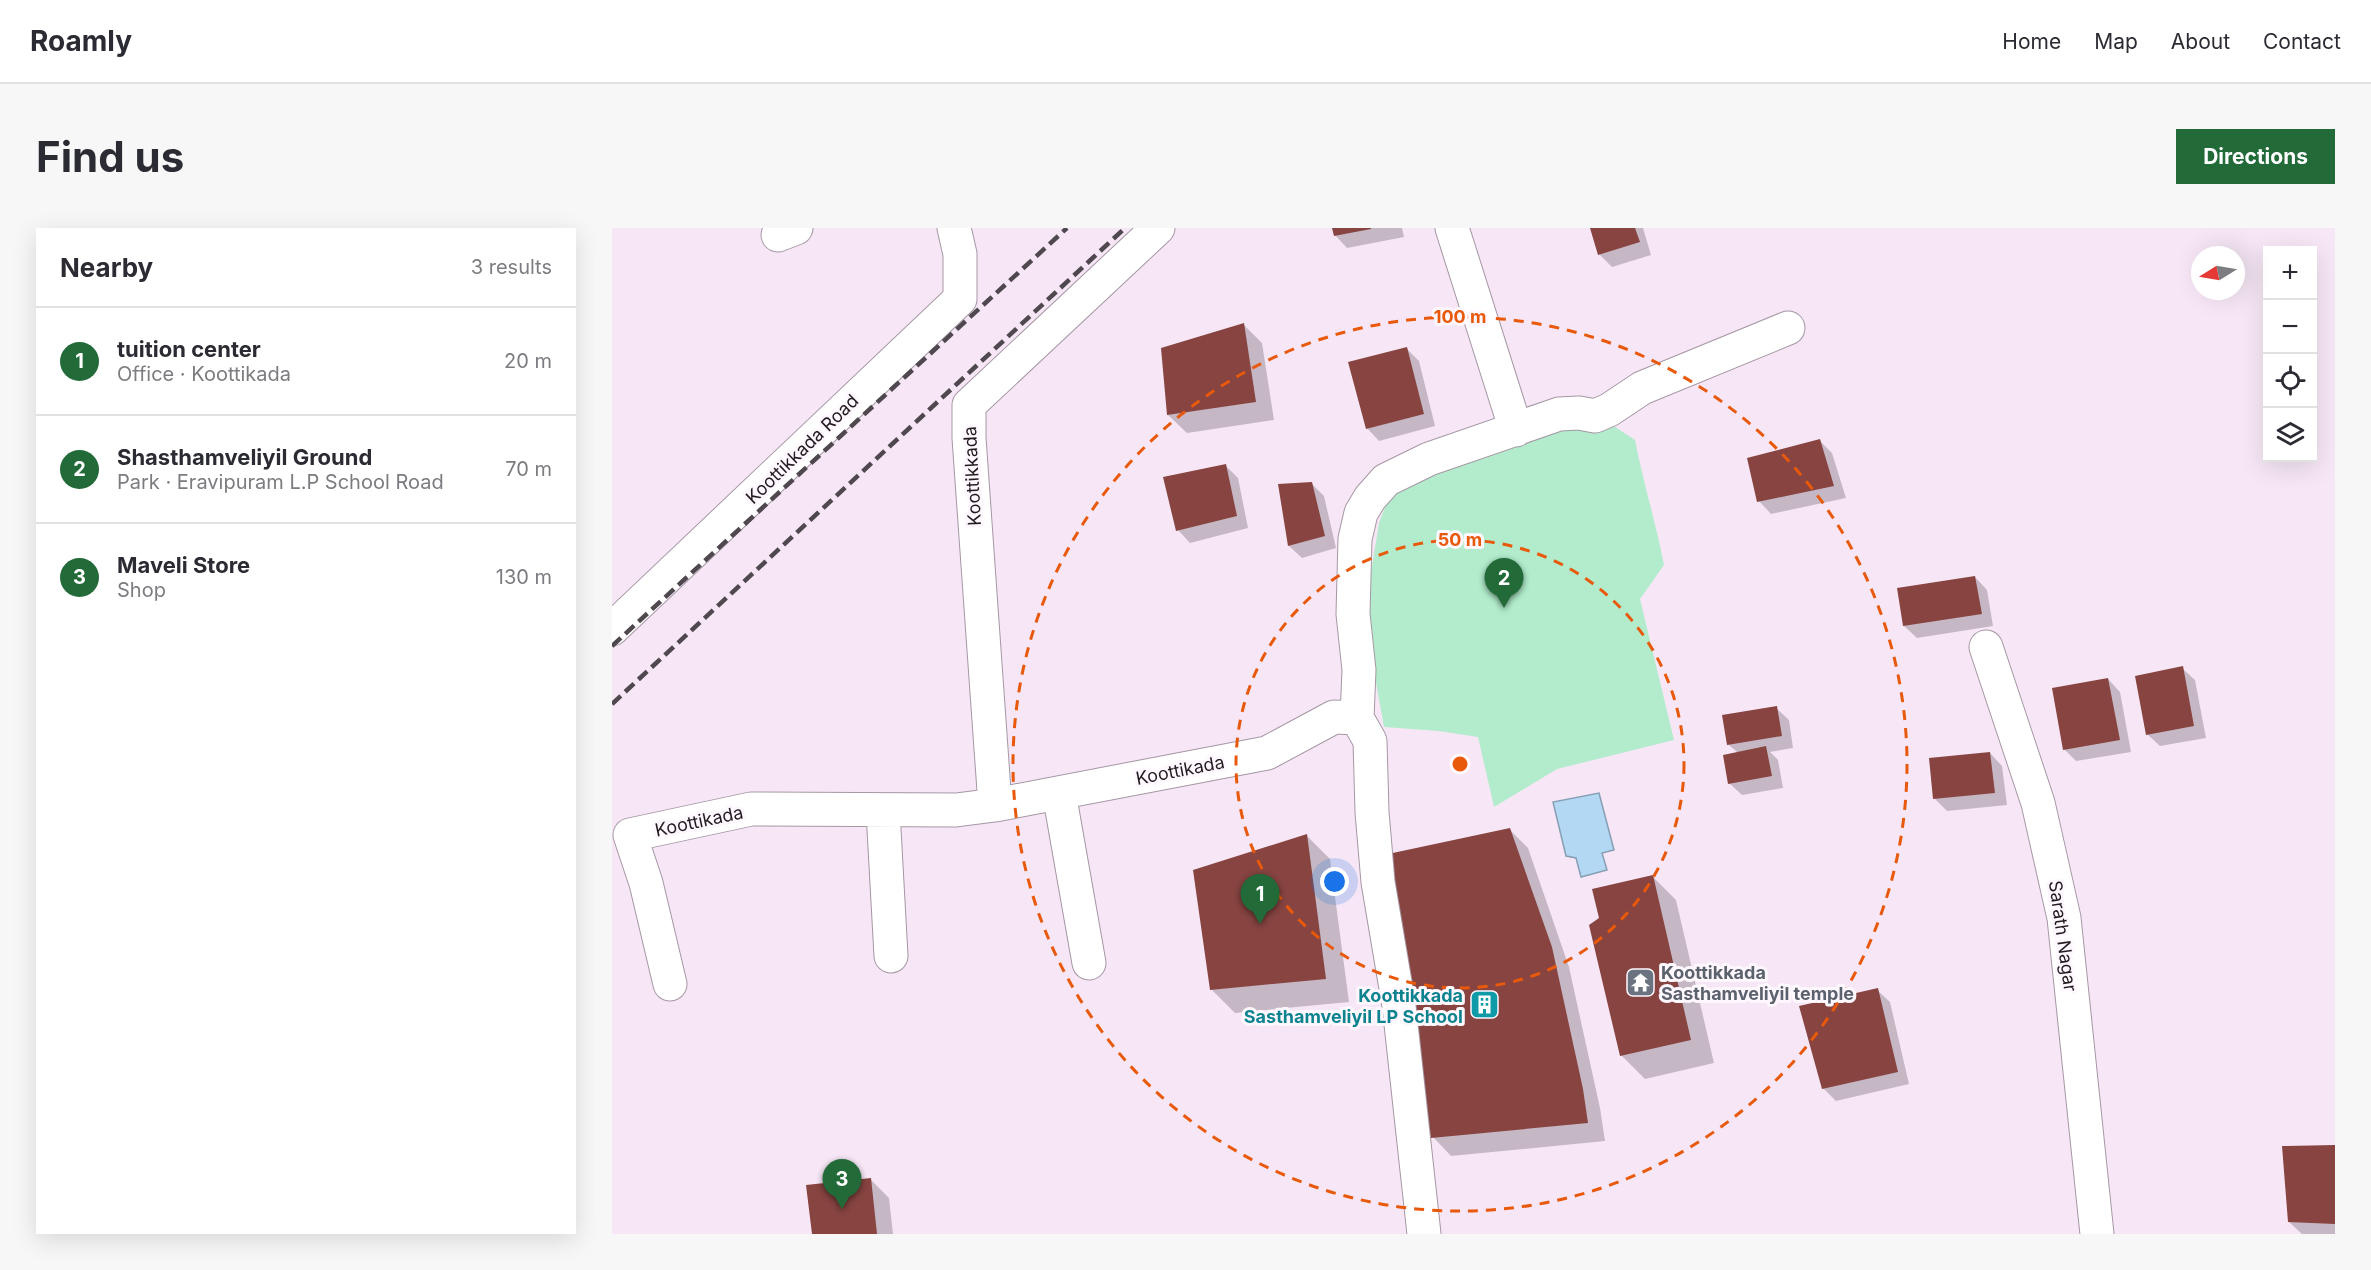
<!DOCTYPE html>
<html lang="en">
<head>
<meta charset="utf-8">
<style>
	:root { --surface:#fff; --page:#f7f7f7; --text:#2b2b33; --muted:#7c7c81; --line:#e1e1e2; --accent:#226b39 }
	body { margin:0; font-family:Inter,sans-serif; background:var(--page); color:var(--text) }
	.controls { position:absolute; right:18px; top:18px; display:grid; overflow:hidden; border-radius:0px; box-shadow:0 6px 24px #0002 }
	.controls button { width:54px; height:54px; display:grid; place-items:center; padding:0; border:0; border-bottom:2px solid var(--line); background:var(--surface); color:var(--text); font:30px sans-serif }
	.compass { position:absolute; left:1579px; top:18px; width:54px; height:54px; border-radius:50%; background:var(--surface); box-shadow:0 6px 24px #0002; rotate:259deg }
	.you { position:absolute; left:723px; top:654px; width:21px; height:21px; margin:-15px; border:4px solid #fff; border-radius:50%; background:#1a73e8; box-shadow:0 0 0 9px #1a73e833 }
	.badge { display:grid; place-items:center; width:39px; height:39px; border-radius:50%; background:var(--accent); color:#fff; font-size:20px; font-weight:700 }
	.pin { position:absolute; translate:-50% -50px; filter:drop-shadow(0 2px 3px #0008) }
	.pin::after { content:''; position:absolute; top:32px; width:21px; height:18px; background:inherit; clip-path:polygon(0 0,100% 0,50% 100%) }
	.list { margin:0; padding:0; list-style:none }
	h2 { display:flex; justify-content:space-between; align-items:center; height:78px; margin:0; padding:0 24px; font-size:26px }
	h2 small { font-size:20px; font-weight:400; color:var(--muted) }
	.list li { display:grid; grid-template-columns:39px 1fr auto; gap:18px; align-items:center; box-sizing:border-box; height:108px; padding:0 24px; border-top:2px solid var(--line) }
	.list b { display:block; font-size:22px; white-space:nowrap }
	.list p { margin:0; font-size:20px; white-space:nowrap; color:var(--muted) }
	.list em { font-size:20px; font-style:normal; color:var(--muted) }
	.icon { flex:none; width:33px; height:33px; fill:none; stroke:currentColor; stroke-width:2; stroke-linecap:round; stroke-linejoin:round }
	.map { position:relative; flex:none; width:1723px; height:1006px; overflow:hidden; border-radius:0px }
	header { display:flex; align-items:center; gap:36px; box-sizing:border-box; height:84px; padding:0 30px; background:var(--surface); border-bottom:2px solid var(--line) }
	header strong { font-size:28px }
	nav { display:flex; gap:33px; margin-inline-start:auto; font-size:21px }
	.intro { display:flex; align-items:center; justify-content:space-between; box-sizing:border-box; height:144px; padding:0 36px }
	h1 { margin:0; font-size:42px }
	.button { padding:15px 27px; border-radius:0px; background:var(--accent); color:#fff; font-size:21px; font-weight:700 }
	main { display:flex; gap:36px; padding:0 36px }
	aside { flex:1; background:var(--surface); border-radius:0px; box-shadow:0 6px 24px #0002 }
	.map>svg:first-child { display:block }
</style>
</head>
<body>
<header>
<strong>Roamly</strong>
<nav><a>Home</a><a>Map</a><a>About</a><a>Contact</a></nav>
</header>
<div class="intro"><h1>Find us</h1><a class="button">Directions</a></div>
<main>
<aside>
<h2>Nearby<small>3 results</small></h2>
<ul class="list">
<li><span class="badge">1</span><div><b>tuition center</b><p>Office · Koottikada</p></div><em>20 m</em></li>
<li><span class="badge">2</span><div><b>Shasthamveliyil Ground</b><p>Park · Eravipuram L.P School Road</p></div><em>70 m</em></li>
<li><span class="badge">3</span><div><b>Maveli Store</b><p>Shop</p></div><em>130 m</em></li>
</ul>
</aside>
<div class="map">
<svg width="1723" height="1006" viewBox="0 0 1723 1006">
	<rect width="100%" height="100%" fill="#f7e7f6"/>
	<!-- green -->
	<path fill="#b2eccc" d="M 994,193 L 1023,212 C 1031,254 1044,295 1052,337 L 1028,371 L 1062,512 L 945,541 L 882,579 L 866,509 L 827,503 L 772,499 L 752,388 L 767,295 L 777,269 L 823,239 L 845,238 L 873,230 L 965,196 Z"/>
	<!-- water -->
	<path fill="#b3d8f4" stroke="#879fb4" stroke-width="1.5" d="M 987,565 L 1002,622 L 990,625 L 995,642 L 969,649 L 964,630 L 954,628 L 941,574 Z"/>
	<!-- shadow -->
	<path fill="#0003" d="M 722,0 L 790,0 L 792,9 L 735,20 L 723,7 Z
		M 979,0 L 1031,0 L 1039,27 L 1000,39 L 988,27 Z
		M 632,97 L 650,115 L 662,192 L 575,205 L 556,187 Z
		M 794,120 L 807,133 L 823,198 L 767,213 L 755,200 Z
		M 1208,213 L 1220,225 L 1234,270 L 1159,286 L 1147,273 Z
		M 614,238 L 626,250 L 636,300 L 578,315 L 566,302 Z
		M 700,256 L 712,268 L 724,320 L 690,330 L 677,318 L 668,258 Z
		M 1363,349 L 1375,362 L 1381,398 L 1305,410 L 1292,398 Z
		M 1570,440 L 1583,452 L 1594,510 L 1548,518 L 1535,506 Z
		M 1496,451 L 1508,464 L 1519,524 L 1464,533 L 1452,521 Z
		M 1164,480 L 1177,492 L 1181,520 L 1158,524 L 1166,532 L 1171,560 L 1130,567 L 1117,555 L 1126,525 L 1116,516 Z
		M 1378,525 L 1390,538 L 1395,577 L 1335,583 L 1323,571 Z
		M 897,601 L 916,620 L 957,739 L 988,880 L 993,913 L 839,928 L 821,909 Z
		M 695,608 L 718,631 L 737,774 L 623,785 L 599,761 Z
		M 1040,648 L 1064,672 L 1102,835 L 1033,851 L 1009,827 Z
		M 1265,762 L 1278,774 L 1297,856 L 1224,873 L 1211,860 Z
		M 1723,919 L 1723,1006 L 1690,1006 L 1677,994 Z
		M 258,951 L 277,970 L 281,1006 L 201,1006 Z"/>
	<!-- building -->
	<path fill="#874440" d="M 720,0 L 759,0 L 759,1 L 722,8 Z
		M 978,0 L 1023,0 L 1028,14 L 986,27 Z
		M 632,95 L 644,174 L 555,187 L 549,120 Z
		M 795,119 L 812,186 L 754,201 L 736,134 Z
		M 1208,211 L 1222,258 L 1145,274 L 1135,230 Z
		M 614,236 L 625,288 L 564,303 L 551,249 Z
		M 700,254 L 713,308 L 676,318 L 666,256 Z
		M 1363,348 L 1370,386 L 1291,398 L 1285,360 Z
		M 1571,438 L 1582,498 L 1534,507 L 1523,448 Z
		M 1496,450 L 1508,512 L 1451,522 L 1440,460 Z
		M 1165,478 L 1170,508 L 1115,517 L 1110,487 Z
		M 1154,518 L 1160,548 L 1116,556 L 1111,527 Z
		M 1378,524 L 1383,565 L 1321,571 L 1317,530 Z
		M 898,600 L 940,719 L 971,861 L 976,895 L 819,910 L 801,834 L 776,626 Z
		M 695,606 L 714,751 L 598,762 L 581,642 Z
		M 1041,647 L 1079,812 L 1008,828 L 977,697 L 987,690 L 980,661 Z
		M 1266,760 L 1286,844 L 1210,861 L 1187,778 Z
		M 1723,917 L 1723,996 L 1676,994 L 1670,918 Z
		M 259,950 L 265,1006 L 200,1006 L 194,957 Z"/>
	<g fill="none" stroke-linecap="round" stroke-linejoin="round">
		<defs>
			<path id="minor" d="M 840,0 L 904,202
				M 166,7 L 184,0
				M 0,401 L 348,71 L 348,26 L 342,0
				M 1374,419 L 1426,575 L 1452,690 L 1485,1006
				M 745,490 L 747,442 L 741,386 L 743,311 L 749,285 L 758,270 L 774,252 L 817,231 L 947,186 L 967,185 L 983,188 L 997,182 L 1030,160 L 1176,100
				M 447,565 L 477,735
				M 383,577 L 357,210 L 357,177 L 546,0
				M 271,583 L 279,728
				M 58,756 L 34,655 L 18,607 L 139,581 L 344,582 L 383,577 L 655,525 L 722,489 L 745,490 L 758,513 L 760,584 L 766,654 L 787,778 L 812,1006"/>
		</defs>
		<!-- minor casing -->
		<use href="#minor" stroke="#a597a4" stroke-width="35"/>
		<!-- minor -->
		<use href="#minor" stroke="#fff" stroke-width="33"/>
		<!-- rail -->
		<path stroke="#50484f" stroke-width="4.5" stroke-dasharray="12 6" stroke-linecap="butt" d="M 0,418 L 455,0
			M 0,476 L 513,0"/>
	</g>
	<!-- distance rings -->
	<g fill="none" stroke="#e8590c" stroke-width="3" stroke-dasharray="10 8">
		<circle cx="848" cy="536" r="224"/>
		<circle cx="848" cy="536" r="447"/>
	</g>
	<!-- icons -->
	<defs>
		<symbol id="temple-square" viewBox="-11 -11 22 22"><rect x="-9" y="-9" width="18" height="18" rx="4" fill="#6b7280" stroke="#fef8fe"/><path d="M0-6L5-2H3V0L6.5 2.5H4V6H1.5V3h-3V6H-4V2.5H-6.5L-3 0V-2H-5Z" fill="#fff"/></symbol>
		<symbol id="building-square" viewBox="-11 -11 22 22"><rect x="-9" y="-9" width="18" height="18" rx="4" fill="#0f9aa8" stroke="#fef8fe"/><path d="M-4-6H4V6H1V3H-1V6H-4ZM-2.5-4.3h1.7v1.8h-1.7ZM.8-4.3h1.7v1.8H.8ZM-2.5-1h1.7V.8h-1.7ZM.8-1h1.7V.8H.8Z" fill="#fff"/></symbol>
	</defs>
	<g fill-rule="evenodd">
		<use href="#temple-square" x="1012" y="738" width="33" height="33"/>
		<use href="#building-square" x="856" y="760" width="33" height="33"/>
	</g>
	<g text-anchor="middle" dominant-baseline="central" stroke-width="6" stroke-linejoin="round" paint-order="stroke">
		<!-- street labels -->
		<g font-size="18" fill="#211b20" stroke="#fef8fe">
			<text transform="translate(190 221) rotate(-44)">Koottikkada Road</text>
			<text transform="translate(360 248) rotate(-93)">Koottikkada</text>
			<text transform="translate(568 542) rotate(-11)">Koottikada</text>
			<text transform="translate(87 593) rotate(-12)">Koottikada</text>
			<text transform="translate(1451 708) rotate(82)">Sarath Nagar</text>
		</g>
		<!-- worship labels -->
		<g font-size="18" font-weight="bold" fill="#5b616d" stroke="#fef8fe" text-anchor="start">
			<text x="1049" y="744">Koottikkada<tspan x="1049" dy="21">Sasthamveliyil temple</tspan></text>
		</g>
		<!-- culture labels -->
		<g font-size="18" font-weight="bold" fill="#0d838f" stroke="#fef8fe" text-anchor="end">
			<text x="851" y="767">Koottikkada<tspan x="851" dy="21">Sasthamveliyil LP School</tspan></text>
		</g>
	</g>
	<circle cx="848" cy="536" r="9" fill="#e8590c" stroke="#fef8fe" stroke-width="3"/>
	<g font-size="18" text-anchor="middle" font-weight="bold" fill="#e8590c" stroke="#fef8fe" stroke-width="6" stroke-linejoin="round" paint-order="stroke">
		<text x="848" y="95">100 m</text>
		<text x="848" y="318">50 m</text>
	</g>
</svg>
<div class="controls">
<button>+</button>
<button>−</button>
<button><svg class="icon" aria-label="locate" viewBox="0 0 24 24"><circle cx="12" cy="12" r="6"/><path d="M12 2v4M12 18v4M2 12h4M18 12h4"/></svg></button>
<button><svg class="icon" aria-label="layers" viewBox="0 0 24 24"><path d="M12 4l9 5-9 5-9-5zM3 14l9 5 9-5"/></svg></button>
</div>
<svg class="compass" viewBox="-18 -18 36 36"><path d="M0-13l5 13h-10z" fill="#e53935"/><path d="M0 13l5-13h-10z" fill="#7c7c81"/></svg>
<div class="you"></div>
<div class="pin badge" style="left:648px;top:696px">1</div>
<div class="pin badge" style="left:892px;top:380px">2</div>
<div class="pin badge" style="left:230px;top:981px">3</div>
</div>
</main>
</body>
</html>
